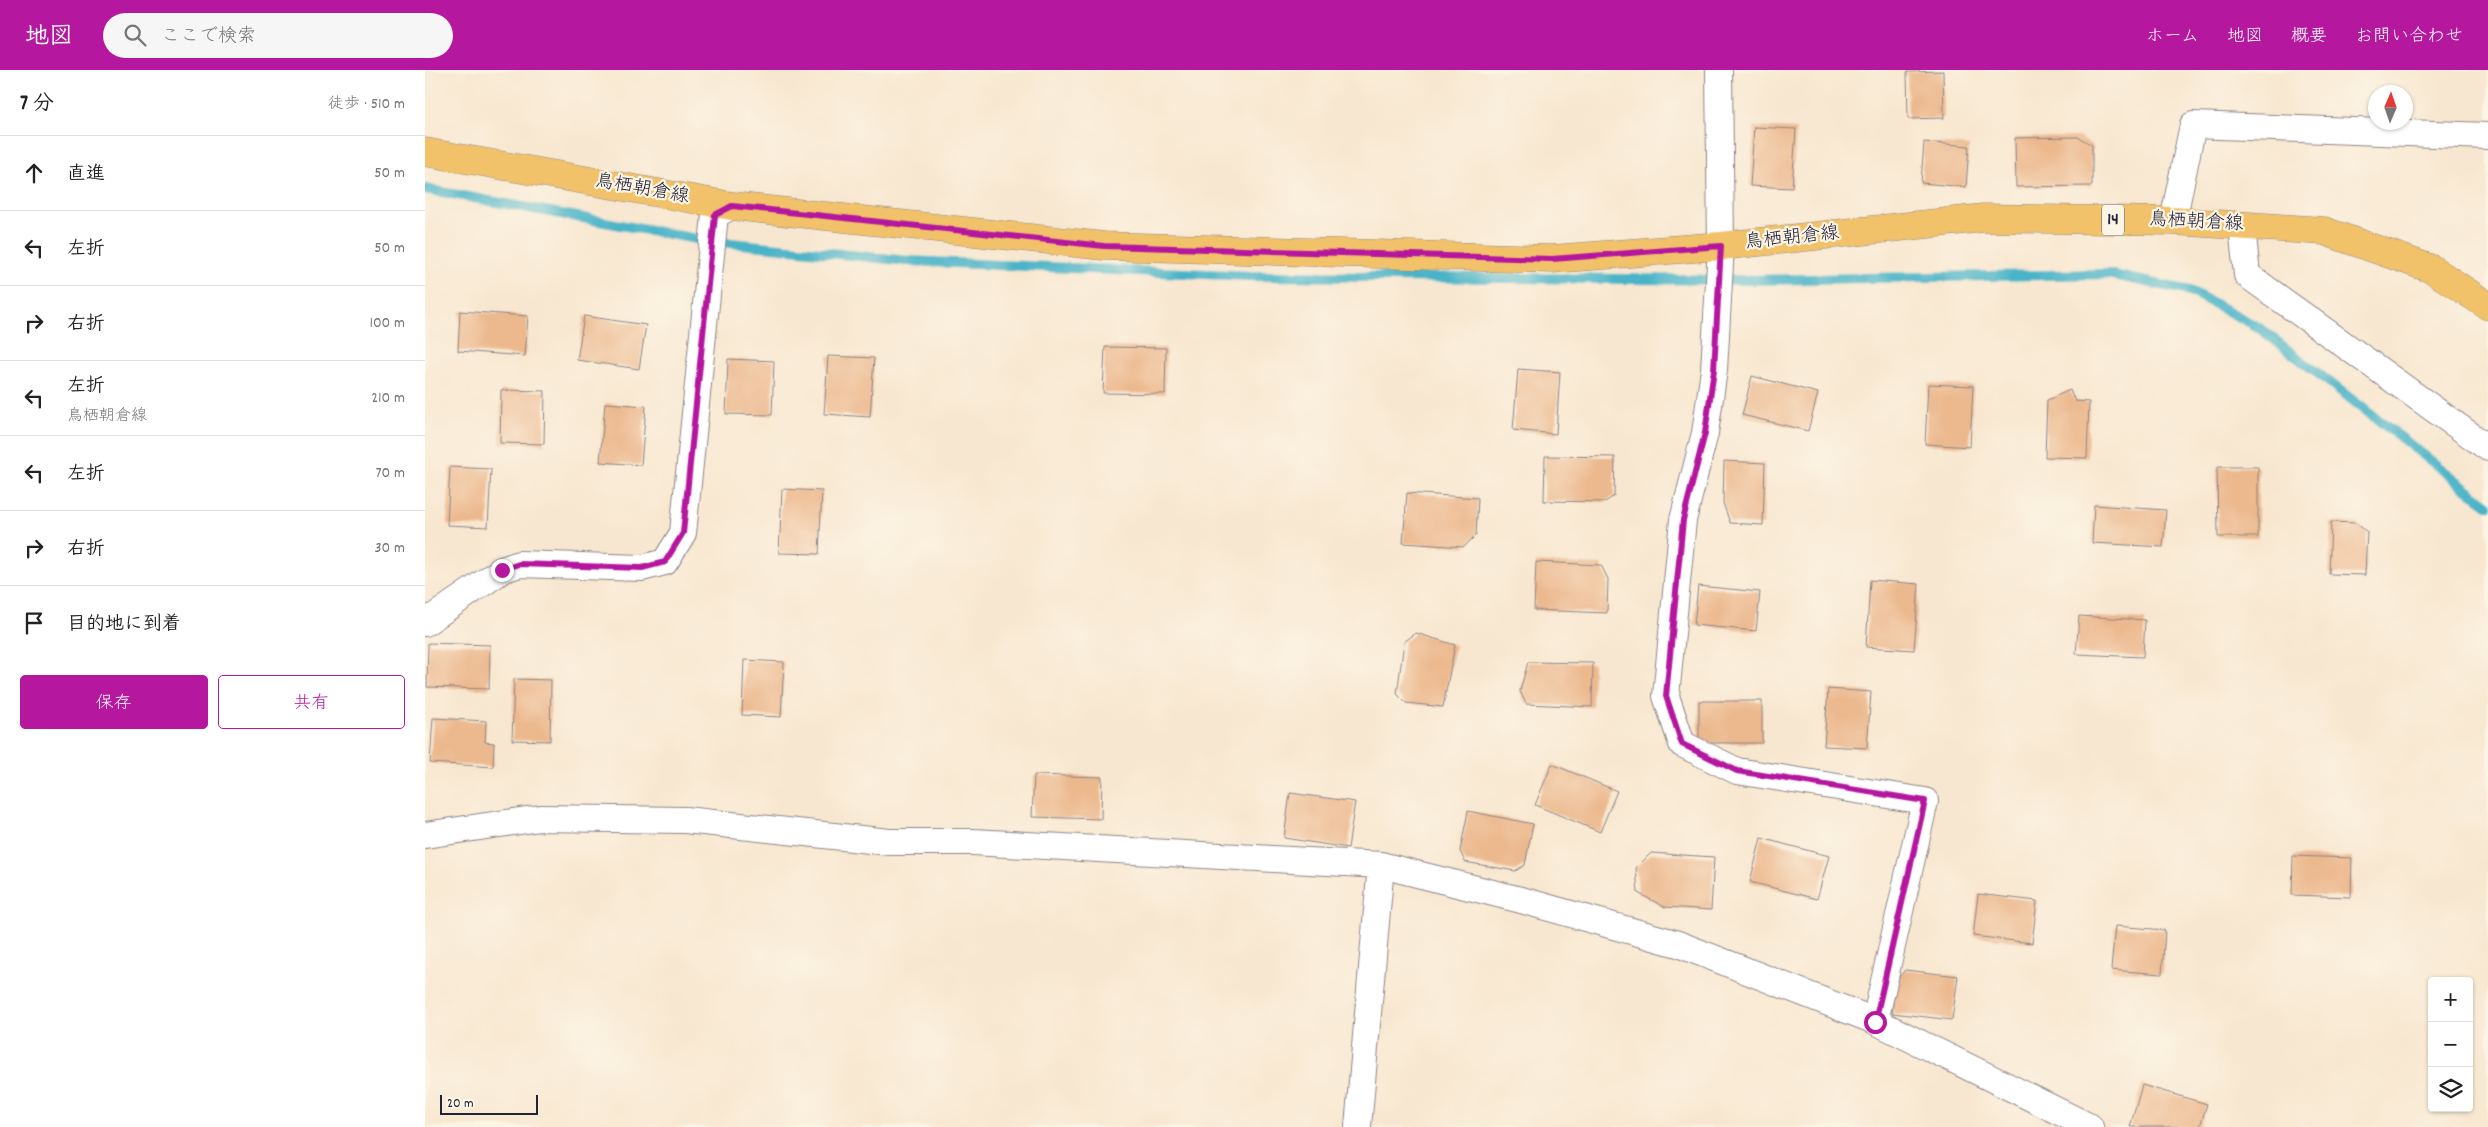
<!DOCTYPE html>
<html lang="ja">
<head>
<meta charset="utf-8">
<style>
	:root { --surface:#fff; --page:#f6f6f6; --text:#222; --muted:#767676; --line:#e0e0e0; --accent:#b5179e }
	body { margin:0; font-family:Dekko,"Klee One",sans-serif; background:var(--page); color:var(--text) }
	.controls { position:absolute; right:15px; bottom:15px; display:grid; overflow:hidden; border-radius:5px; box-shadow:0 1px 4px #0004 }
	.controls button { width:45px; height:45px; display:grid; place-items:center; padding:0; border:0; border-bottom:1px solid var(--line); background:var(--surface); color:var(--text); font:25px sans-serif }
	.compass { position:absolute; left:1943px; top:15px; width:45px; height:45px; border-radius:50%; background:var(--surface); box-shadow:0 1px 4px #0004; rotate:2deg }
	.scale { position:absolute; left:15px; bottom:12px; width:98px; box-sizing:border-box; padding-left:5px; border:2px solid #22223b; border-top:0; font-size:14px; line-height:18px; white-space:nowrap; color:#22223b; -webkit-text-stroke:4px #fcf5e5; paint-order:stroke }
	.stop { position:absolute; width:15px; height:15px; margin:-11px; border:4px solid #b5179e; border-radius:50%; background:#fff }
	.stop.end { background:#b5179e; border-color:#fff; box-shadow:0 1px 5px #0008 }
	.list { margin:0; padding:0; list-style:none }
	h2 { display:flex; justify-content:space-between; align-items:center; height:65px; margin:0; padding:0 20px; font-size:21px }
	h2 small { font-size:16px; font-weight:400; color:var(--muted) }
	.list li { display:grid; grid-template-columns:32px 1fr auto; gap:15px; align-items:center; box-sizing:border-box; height:75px; padding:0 20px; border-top:1px solid var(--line) }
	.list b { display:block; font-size:19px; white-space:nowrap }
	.list p { margin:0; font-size:16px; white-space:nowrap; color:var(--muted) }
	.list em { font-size:16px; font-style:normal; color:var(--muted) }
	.actions { display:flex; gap:10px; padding:15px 20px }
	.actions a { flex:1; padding:11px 0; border:1px solid var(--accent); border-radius:5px; text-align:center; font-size:18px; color:var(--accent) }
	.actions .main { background:var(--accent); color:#fff }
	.icon { flex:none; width:28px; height:28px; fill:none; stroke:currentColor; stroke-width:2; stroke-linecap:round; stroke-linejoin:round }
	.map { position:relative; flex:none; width:2063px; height:1057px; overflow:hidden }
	header { display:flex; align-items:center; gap:30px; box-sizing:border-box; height:70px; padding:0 25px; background:var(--accent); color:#fff }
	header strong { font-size:24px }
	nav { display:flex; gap:28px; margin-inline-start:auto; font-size:18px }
	.search { width:350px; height:45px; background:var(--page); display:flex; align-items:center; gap:12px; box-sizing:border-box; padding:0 18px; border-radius:28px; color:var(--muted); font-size:19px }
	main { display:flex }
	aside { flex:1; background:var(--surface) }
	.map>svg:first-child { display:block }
</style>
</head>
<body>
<header>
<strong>地図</strong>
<div class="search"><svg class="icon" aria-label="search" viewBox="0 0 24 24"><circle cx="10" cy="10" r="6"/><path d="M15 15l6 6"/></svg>ここで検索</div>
<nav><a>ホーム</a><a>地図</a><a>概要</a><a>お問い合わせ</a></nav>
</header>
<main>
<aside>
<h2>7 分<small>徒歩 · 510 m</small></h2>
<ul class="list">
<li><svg class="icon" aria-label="ahead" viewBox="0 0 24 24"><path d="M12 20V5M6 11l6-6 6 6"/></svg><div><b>直進</b></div><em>50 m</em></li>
<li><svg class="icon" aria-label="left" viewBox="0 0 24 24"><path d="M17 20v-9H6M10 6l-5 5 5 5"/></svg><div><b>左折</b></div><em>50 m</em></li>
<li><svg class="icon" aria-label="right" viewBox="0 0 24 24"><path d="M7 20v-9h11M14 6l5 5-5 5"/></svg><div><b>右折</b></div><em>100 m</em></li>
<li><svg class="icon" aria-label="left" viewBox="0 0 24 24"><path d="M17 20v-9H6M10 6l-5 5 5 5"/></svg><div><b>左折</b><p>鳥栖朝倉線</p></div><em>210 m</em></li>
<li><svg class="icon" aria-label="left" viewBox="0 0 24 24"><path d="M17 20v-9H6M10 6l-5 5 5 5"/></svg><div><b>左折</b></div><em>70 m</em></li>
<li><svg class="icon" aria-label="right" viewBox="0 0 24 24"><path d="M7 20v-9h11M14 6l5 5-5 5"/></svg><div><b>右折</b></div><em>30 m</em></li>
<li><svg class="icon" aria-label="arrive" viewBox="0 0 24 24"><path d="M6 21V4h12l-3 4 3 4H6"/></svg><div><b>目的地に到着</b></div></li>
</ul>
<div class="actions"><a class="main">保存</a><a>共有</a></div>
</aside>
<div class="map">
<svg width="2063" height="1057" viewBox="0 0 2063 1057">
	<rect width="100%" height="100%" fill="#fcf5e5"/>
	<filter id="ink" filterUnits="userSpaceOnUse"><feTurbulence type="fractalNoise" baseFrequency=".02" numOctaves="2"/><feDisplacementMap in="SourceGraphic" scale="10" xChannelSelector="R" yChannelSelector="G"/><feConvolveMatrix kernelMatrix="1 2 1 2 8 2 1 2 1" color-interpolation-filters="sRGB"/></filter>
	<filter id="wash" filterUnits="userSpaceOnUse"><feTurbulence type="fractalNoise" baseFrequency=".0096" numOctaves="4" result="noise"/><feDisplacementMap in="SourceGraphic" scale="20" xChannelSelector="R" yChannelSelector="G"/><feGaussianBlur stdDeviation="1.12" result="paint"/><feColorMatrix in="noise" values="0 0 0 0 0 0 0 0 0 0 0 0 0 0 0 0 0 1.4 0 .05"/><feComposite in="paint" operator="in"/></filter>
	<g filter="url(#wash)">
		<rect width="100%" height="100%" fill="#f8e7d0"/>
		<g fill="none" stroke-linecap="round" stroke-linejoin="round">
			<!-- stream -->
			<path stroke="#4ab4c8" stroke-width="10" d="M 0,119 L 277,170 L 484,191 L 826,206 L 1317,210 L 1683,204 L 1765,221 L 1833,257 L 2063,435"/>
		</g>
		<g id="blocks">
			<!-- building -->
			<path fill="#ecb88d" d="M 1518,1 L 1519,48 L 1483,49 L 1482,2 Z
				M 1329,57 L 1371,59 L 1367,118 L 1325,116 Z
				M 1653,67 L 1667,75 L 1667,116 L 1591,117 L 1590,68 Z
				M 1499,72 L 1544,76 L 1541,117 L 1496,113 Z
				M 35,241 L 103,246 L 100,286 L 33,281 Z
				M 159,246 L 221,255 L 214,299 L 152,290 Z
				M 680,277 L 741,278 L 740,324 L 678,323 Z
				M 403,286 L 449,288 L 445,347 L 399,344 Z
				M 303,289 L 349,291 L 347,345 L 301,344 Z
				M 1093,299 L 1135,302 L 1131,364 L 1088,360 Z
				M 1327,306 L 1393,323 L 1383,361 L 1317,345 Z
				M 1503,314 L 1548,316 L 1545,377 L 1500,374 Z
				M 76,320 L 120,321 L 119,374 L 75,373 Z
				M 1645,320 L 1650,331 L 1664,332 L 1662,388 L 1620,387 L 1622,330 Z
				M 180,333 L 221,336 L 216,395 L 175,392 Z
				M 1120,386 L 1190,387 L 1189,426 L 1180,432 L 1119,431 Z
				M 1299,391 L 1340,393 L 1338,455 L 1305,453 L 1298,433 Z
				M 25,397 L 66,399 L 63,457 L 22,455 Z
				M 1792,397 L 1833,397 L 1833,467 L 1793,467 Z
				M 357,419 L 397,421 L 394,484 L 354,483 Z
				M 982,423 L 1053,428 L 1051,465 L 1039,477 L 978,473 Z
				M 1669,435 L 1741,440 L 1738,477 L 1667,473 Z
				M 1906,452 L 1931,453 L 1942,462 L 1940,505 L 1904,504 Z
				M 1111,492 L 1176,495 L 1183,509 L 1182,543 L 1109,540 Z
				M 1445,510 L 1494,514 L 1489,580 L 1441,577 Z
				M 1273,516 L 1335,522 L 1331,561 L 1269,555 Z
				M 1654,546 L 1720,550 L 1718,587 L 1651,584 Z
				M 991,563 L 1030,575 L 1018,637 L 981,633 L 972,624 L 979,572 Z
				M 3,573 L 65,575 L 64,619 L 2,617 Z
				M 319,590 L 359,592 L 356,647 L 317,645 Z
				M 1103,592 L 1168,593 L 1167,637 L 1101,634 L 1095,621 Z
				M 89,609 L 126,610 L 125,671 L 87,670 Z
				M 1403,619 L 1446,622 L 1442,678 L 1399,676 Z
				M 1274,631 L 1337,631 L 1337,673 L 1274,673 Z
				M 8,648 L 61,651 L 60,672 L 69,673 L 68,697 L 5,693 Z
				M 1127,694 L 1192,721 L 1175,762 L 1110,735 Z
				M 609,705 L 677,707 L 676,749 L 607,747 Z
				M 865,723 L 930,732 L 923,778 L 859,768 Z
				M 1043,741 L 1108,754 L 1100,795 L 1090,801 L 1040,792 L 1035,781 Z
				M 1336,768 L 1404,786 L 1392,829 L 1325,812 Z
				M 1226,783 L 1289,787 L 1286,840 L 1240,837 L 1213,823 L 1211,798 Z
				M 1868,786 L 1927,788 L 1926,827 L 1867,825 Z
				M 1553,824 L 1612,831 L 1607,873 L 1548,866 Z
				M 1690,856 L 1740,860 L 1737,904 L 1686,900 Z
				M 1480,900 L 1533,906 L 1527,950 L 1467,943 L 1471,911 Z
				M 1717,1015 L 1782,1034 L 1775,1057 L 1705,1057 Z"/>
		</g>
	</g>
	<g filter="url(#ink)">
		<use href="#blocks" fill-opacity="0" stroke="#8d8486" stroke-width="1"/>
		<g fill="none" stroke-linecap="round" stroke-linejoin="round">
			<defs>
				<path id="street" d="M 1294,0 L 1296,176 L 1289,300 L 1280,363 L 1258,450 L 1241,626 L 1257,674 L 1312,701 L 1500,731 L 1450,951
					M 1748,151 L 1768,55 L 2063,66
					M 1817,156 L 1822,205 L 2063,378
					M 0,553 L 77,500 L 94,494 L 217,498 L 240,492 L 258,463 L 290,145 L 307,136
					M 0,765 L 115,748 L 260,750 L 464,772 L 548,772 L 956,795 L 1096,830 L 1253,874 L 1450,951 L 1665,1057
					M 933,1057 L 956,795"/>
				<path id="primary" d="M 0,82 L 307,136 L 679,176 L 1127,189 L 1296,176 L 1559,148 L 1748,151 L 1899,161 L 2007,199 L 2063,236"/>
			</defs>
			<!-- street casing -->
			<use href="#street" stroke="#8d8486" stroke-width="28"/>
			<!-- primary casing -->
			<use href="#primary" stroke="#8d8486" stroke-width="29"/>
			<!-- street -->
			<use href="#street" stroke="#fff" stroke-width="26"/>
			<!-- primary -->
			<use href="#primary" stroke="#f2c26a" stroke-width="28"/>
		</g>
	</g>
	<g fill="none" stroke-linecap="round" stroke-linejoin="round" filter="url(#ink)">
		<!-- route -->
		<path stroke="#b5179e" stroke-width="6" d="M 77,500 L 94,494 L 217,498 L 240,492 L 258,463 L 290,145 L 307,136 L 679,176 L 1127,189 L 1296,176 L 1289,300 L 1280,363 L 1258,450 L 1241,626 L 1257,674 L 1312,701 L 1500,731 L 1450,952"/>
	</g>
	<g text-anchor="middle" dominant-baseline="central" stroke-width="4.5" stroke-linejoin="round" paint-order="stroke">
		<!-- shield labels -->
		<rect fill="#fcf5e5" stroke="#63616e" stroke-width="1" x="1677" y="134.5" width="22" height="31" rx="4"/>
		<g font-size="18" font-weight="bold" fill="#22223b">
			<text x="1688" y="150">14</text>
		</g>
		<!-- street labels -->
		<g font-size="19" fill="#22223b" stroke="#fcf5e5">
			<text transform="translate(217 120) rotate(10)">鳥栖朝倉線</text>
			<text transform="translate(1771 153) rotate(3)">鳥栖朝倉線</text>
			<text transform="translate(1367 169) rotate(-6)">鳥栖朝倉線</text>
		</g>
	</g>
</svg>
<div class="controls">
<button>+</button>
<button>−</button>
<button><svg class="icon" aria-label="layers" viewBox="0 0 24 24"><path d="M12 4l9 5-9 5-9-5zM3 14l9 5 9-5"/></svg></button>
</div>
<svg class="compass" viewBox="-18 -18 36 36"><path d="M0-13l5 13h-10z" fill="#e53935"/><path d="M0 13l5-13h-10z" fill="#767676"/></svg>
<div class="scale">20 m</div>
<div class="stop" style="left:1450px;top:952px"></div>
<div class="stop end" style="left:77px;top:500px"></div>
</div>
</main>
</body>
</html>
